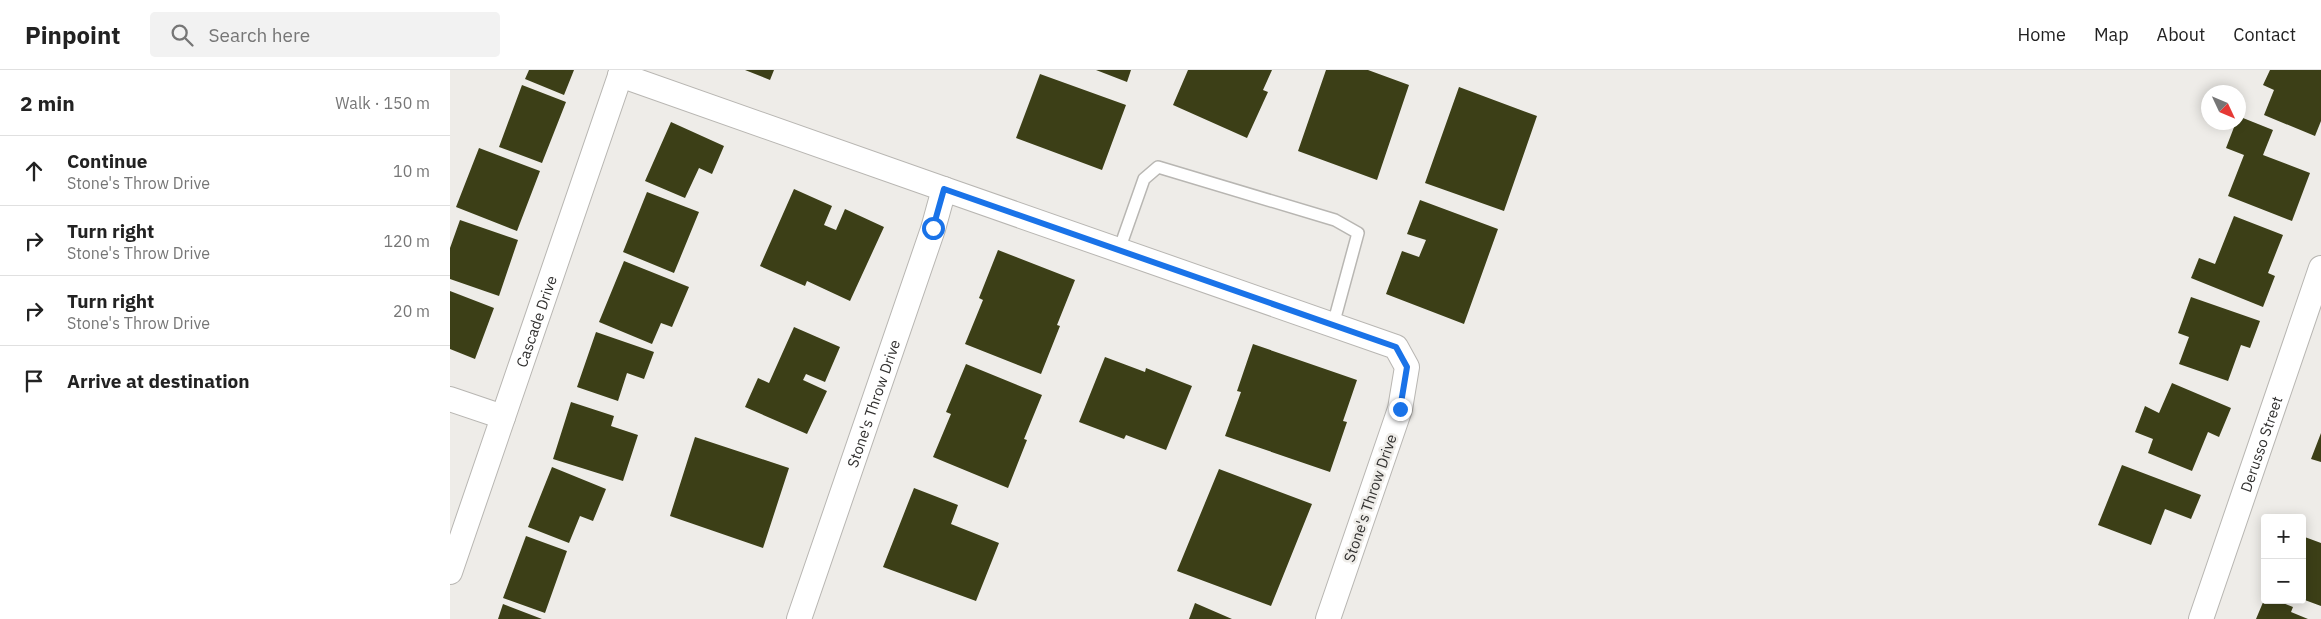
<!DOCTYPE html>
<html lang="en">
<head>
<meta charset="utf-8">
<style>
	:root { --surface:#fff; --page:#f2f2f2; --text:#222; --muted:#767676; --line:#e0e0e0 }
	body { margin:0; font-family:"IBM Plex Sans",sans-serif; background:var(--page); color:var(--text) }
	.controls { position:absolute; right:15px; bottom:15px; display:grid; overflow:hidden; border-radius:5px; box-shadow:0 2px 12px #0003 }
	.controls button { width:45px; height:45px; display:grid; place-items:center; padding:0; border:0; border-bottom:1px solid var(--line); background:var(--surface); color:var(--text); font:25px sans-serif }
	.compass { position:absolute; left:1751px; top:15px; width:45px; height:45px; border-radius:50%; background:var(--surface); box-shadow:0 2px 12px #0003; rotate:134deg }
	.stop { position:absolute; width:15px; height:15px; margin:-11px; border:4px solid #1a73e8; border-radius:50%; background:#fff }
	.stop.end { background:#1a73e8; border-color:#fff; box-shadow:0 1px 5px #0008 }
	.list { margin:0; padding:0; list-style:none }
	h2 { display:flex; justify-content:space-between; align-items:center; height:65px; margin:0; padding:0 20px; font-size:21px }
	h2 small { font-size:16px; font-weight:400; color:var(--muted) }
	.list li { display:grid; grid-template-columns:32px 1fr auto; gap:15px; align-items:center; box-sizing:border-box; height:70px; padding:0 20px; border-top:1px solid var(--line) }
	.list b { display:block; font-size:19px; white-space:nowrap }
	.list p { margin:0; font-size:16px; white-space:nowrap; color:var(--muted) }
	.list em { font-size:16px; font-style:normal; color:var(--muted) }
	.icon { flex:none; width:28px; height:28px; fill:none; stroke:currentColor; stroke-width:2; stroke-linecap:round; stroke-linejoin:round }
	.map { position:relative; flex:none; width:1871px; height:549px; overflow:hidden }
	header { display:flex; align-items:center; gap:30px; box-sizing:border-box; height:70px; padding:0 25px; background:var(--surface); border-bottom:1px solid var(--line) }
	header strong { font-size:24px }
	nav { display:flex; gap:28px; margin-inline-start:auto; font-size:18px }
	.search { width:350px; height:45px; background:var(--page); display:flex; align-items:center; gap:12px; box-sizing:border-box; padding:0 18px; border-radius:5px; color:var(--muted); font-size:19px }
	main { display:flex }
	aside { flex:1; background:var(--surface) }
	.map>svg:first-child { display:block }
</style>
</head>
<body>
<header>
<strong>Pinpoint</strong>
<div class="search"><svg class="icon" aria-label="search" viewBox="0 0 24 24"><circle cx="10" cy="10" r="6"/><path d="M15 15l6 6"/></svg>Search here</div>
<nav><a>Home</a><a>Map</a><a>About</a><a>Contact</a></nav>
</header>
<main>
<aside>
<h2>2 min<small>Walk · 150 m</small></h2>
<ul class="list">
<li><svg class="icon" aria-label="ahead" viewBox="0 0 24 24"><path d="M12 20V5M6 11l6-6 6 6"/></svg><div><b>Continue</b><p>Stone's Throw Drive</p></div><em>10 m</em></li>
<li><svg class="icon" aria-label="right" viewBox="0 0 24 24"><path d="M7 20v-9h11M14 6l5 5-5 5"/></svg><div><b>Turn right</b><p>Stone's Throw Drive</p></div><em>120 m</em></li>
<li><svg class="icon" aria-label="right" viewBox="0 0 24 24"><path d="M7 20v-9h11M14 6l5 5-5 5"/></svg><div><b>Turn right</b><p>Stone's Throw Drive</p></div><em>20 m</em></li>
<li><svg class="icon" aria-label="arrive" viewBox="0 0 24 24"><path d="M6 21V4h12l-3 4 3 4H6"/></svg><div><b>Arrive at destination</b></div></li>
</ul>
</aside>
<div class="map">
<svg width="1871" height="549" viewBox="0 0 1871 549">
	<rect width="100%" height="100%" fill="#eeece8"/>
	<!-- building -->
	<path fill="#3c3f17" d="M 79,0 L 124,0 L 114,25 L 75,9 Z
		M 295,0 L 324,0 L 320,10 Z
		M 646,0 L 681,0 L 677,12 Z
		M 738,0 L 822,0 L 813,20 L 818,22 L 797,68 L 723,35 Z
		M 876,0 L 918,0 L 959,15 L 927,110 L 848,81 Z
		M 1820,0 L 1871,0 L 1871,51 L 1865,66 L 1814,45 L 1824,20 L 1813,15 Z
		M 590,4 L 676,35 L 652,100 L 566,68 Z
		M 72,15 L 116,32 L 92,93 L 49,77 Z
		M 1009,17 L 1087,46 L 1054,141 L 975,113 Z
		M 1788,46 L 1823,60 L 1813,85 L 1860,103 L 1842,151 L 1778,126 L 1794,85 L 1776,78 L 1786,52 L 1788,52 Z
		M 221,52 L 274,76 L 262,104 L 249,98 L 235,128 L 195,111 Z
		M 29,78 L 90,101 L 67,161 L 6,137 Z
		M 344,119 L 382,136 L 374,155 L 386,160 L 395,139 L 434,157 L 400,231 L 357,211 L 355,216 L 310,196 Z
		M 197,122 L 249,142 L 224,203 L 173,182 Z
		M 970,130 L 1048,159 L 1014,254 L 936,224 L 952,181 L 969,187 L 976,170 L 957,164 Z
		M 1784,146 L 1833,165 L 1818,203 L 1825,206 L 1813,237 L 1741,208 L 1749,188 L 1765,194 Z
		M 10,150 L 68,170 L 49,226 L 0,209 L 0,178 Z
		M 548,180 L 625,210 L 607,255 L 610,256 L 591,304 L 515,274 L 533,230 L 529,228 Z
		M 174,191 L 239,217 L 222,257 L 211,253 L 202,274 L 149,252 Z
		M 0,221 L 44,238 L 25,289 L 0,279 Z
		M 1741,227 L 1810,251 L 1800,278 L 1791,275 L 1778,311 L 1729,294 L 1739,267 L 1728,263 Z
		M 344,257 L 390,277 L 375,312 L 356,304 L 353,310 L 377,321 L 357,364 L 295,337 L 308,308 L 319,313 Z
		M 146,262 L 204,282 L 194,309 L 177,303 L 168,331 L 127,317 Z
		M 803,274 L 907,310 L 893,351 L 897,352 L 880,402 L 775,366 L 791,322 L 787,321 Z
		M 655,287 L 695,302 L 696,298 L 742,316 L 716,380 L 676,365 L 674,369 L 629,352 Z
		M 516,294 L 592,325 L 574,369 L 577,370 L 558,418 L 483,387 L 501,344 L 496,342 Z
		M 1722,313 L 1781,338 L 1769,367 L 1758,362 L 1742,401 L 1698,383 L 1703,369 L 1685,362 L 1695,336 L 1709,343 Z
		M 121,332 L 164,346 L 161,356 L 188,365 L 173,411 L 103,389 Z
		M 1871,363 L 1871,392 L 1861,389 Z
		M 245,367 L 339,398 L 313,478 L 220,446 Z
		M 1672,395 L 1751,425 L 1741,449 L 1715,439 L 1701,475 L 1648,455 Z
		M 102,397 L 156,419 L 143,451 L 130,446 L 119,473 L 78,457 Z
		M 769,399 L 862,434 L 821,536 L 727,501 Z
		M 464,418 L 508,435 L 501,454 L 549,473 L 526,531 L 433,497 Z
		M 76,466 L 117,481 L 95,543 L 53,528 Z
		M 1852,466 L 1871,473 L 1871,536 L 1852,529 Z
		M 1814,530 L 1825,530 L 1843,537 L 1841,542 L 1858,549 L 1806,549 Z
		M 745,533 L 782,549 L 739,549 Z
		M 53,534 L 92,549 L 48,549 Z"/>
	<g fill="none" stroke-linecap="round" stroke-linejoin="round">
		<defs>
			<path id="service" d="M 669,180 L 694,109 L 708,97 L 885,150 L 908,163 L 883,255"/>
			<g id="minor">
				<path d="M 170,5 L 494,119"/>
				<path d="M 0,329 L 53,347"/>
				<path id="s1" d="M 0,502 L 172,0"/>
				<path id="s2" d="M 349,549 L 483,159 L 494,119 L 946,277 L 957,297 L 950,339 L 878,549"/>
				<path id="s3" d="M 1751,549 L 1871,198"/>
			</g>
		</defs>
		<!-- service casing -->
		<use href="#service" stroke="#b8b6b2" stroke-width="14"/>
		<!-- minor casing -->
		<use href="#minor" stroke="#b8b6b2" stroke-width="26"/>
		<!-- service -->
		<use href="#service" stroke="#fff" stroke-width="11"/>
		<!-- minor -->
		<use href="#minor" stroke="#fff" stroke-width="24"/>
	</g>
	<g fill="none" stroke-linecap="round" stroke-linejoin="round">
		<!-- route -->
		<path stroke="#1a73e8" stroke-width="6" d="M 483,158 L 494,119 L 946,277 L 957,297 L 950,339"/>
	</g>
	<g text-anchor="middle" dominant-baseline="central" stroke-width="5" stroke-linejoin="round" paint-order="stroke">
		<!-- street labels -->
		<g font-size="15" fill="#31302f" stroke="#eeece8">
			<text stroke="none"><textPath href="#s1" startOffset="265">Cascade Drive</textPath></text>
			<text stroke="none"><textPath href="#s2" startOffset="228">Stone's Throw Drive</textPath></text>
			<text stroke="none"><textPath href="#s3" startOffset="185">Derusso Street</textPath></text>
			<text transform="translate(920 428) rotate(-71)">Stone's Throw Drive</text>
		</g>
	</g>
</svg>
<div class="controls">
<button>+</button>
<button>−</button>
</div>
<svg class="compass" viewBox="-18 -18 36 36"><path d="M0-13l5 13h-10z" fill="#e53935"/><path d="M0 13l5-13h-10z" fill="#767676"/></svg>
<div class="stop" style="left:483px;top:158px"></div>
<div class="stop end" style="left:950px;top:339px"></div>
</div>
</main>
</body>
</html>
